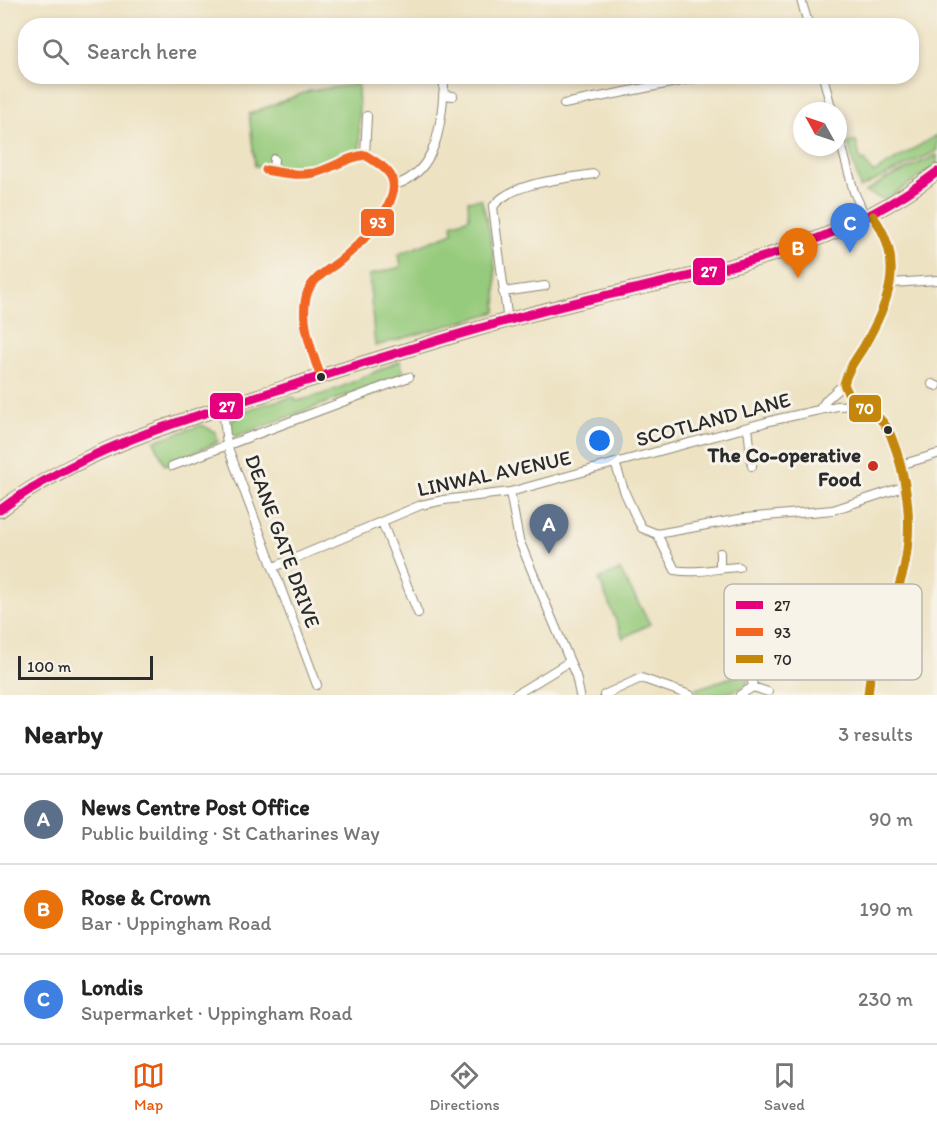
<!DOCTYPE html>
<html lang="en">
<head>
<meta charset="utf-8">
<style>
	:root { --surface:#fff; --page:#f2f2f2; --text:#222; --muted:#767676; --line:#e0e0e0; --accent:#ea580c }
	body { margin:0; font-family:Itim,sans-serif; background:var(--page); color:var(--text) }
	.compass { position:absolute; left:793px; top:102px; width:54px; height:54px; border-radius:50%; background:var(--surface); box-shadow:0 3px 9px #0003; rotate:310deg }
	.scale { position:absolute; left:18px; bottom:15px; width:135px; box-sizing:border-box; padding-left:6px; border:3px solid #2b2b2b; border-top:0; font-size:16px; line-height:21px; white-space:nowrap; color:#2b2b2b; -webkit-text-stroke:4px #f7f3e8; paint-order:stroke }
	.you { position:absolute; left:600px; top:441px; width:21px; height:21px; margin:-15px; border:4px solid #fff; border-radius:50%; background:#1a73e8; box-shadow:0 0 0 9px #1a73e833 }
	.badge { display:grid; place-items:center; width:39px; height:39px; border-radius:50%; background:var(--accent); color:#fff; font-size:20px; font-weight:700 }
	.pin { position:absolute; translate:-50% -50px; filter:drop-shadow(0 2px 3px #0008) }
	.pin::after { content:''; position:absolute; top:32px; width:21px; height:18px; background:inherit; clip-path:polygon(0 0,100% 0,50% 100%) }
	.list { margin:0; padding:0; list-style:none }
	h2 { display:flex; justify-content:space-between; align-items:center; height:78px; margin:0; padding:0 24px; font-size:26px }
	h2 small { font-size:20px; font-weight:400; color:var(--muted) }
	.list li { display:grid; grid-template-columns:39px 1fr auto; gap:18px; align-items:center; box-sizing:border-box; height:90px; padding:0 24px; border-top:2px solid var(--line) }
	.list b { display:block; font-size:22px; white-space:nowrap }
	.list p { margin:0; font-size:20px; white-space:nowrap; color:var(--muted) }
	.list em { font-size:20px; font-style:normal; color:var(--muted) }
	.icon { flex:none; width:33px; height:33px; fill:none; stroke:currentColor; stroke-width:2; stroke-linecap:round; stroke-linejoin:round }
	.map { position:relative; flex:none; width:937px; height:695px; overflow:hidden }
	.search { position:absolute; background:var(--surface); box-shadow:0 3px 9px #0003; left:18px; right:18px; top:18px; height:66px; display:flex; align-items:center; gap:15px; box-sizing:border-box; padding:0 21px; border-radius:24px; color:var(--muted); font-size:22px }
	.sheet { height:348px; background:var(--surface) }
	nav { display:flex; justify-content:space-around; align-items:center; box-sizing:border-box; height:84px; border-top:2px solid var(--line); background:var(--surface); font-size:16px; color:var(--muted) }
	nav a { display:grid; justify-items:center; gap:3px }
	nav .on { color:var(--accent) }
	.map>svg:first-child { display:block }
</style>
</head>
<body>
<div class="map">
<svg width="937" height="695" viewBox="0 0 937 695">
	<rect width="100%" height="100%" fill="#f7f3e8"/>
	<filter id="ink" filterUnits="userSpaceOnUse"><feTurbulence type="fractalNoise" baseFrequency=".0167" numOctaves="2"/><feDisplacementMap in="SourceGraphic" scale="12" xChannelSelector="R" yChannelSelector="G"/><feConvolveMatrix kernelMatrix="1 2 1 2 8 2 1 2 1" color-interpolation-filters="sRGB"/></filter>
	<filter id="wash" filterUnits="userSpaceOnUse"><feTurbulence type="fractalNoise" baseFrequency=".008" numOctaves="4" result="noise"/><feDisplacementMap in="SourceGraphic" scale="24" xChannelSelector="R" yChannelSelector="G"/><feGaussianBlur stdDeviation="1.35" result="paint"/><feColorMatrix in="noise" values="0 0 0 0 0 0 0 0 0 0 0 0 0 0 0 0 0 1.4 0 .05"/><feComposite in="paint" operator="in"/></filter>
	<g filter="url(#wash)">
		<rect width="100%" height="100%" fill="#ede2c2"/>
		<!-- green -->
		<path fill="#96ca7b" stroke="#607a53" stroke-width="1.5" d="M 358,84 L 360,150 C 315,168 304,173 255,166 L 249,114 L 309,91 Z
			M 937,135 L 937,151 L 860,188 L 848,143 L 856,141 L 861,162 L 864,160 L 873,173 Z
			M 937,155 L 937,166 L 885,200 L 865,192 L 884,180 Z
			M 481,199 C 492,235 498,274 496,312 L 375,346 L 369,275 L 401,267 L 399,254 L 453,233 L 452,224 L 469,218 L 468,201 Z
			M 400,361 L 404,374 L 237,436 L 231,435 C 220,410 277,401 294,397 L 296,401 C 334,394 365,375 400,361 Z
			M 202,425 L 215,432 L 218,442 L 165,465 L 154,441 Z
			M 620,570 L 650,624 L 623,638 L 599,579 Z
			M 747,672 L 748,683 C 736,695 714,695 698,694 L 696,689 Z"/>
	</g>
	<g filter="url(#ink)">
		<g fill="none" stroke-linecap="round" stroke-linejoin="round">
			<defs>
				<path id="minor" d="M 801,0 L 809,26
					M 823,76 L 832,111
					M 443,95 L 453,96
					M 564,104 L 706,76
					M 838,133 L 854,192 L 866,218
					M 365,155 L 367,116
					M 266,170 C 282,173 298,176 314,173 C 332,169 346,157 365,155 C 390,170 402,179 387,208 C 375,229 359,245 341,260 C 330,269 314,277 308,291 C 298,316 312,353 321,377
					M 273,171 L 274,159
					M 395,185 C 438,172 442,121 444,84
					M 892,283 L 937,280
					M 503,292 L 545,286
					M 508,322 L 493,207 C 510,182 565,179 594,174
					M 932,384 L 937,386
					M 857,405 L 837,406 L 774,420 L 615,463 L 625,493 L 637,519 L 642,528 L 657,534 L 745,518 L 833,510 L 906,486
					M 223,408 L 227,445 L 317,685
					M 819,410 L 827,399 L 844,384
					M 748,427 L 752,466
					M 900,465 L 937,454
					M 172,466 L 409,377
					M 510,492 L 519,540 L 576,676 L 580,695
					M 382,522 L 418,613
					M 657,534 L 675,570 C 695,574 717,568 739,567
					M 274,567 L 421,505 L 444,500 L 510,492 L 615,463
					M 720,568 L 720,553
					M 753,687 L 768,692
					M 515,695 L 569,662
					M 604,695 L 641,678 L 690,695
					M 740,695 L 753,687 L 750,669"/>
				<path id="tertiary" d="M 868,695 C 870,678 871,661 877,645 C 886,618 900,591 905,563 C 913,521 907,476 891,436 C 878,404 856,416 844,384 C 847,371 855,360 863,348 C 889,303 906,262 873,216"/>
				<path id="trunk" d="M 0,510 C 85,446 190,418 290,386 C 391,355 492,322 595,298 C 718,269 835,251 937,172"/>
			</defs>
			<!-- minor casing -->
			<use href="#minor" stroke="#8c8676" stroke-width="10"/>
			<!-- tertiary casing -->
			<use href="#tertiary" stroke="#8c8676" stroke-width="13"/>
			<!-- trunk casing -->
			<use href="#trunk" stroke="#8c8676" stroke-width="16"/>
			<!-- minor -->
			<use href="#minor" stroke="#fff" stroke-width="8"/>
			<!-- tertiary -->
			<use href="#tertiary" stroke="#fff" stroke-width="10"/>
			<!-- trunk -->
			<use href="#trunk" stroke="#eac669" stroke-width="14"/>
			<defs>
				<path id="bus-1" d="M 0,510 C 85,446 190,418 290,386 C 391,355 492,322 595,298 C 718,269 835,251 937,172"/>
				<path id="bus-2" d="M 266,170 C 282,173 298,176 314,173 C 332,169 346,157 365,155 C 390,170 402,179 387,208 C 375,229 359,245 341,260 C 330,269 314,277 308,291 C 298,316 312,353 321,377"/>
				<path id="bus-3" d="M 868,695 C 870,678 871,661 877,645 C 886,618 900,591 905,563 C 913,521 907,476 891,436 C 878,404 856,416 844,384 C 847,371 855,360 863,348 C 889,303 906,262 873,216"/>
			</defs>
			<!-- bus-1 casing -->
			<use href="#bus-1" stroke="#f7f3e8" stroke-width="14"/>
			<!-- bus-2 casing -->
			<use href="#bus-2" stroke="#f7f3e8" stroke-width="14"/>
			<!-- bus-3 casing -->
			<use href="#bus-3" stroke="#f7f3e8" stroke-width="14"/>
			<!-- bus-1 -->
			<use href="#bus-1" stroke="#e5007d" stroke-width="9"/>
			<!-- bus-2 -->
			<use href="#bus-2" stroke="#f26522" stroke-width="9"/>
			<!-- bus-3 -->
			<use href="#bus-3" stroke="#c4870b" stroke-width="9"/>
		</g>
	</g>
	<!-- markers -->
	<g fill="#2b2b2b" stroke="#f7f3e8" stroke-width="2">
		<circle cx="321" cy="377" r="5"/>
		<circle cx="888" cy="430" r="5"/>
	</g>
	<circle fill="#c8321e" stroke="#f7f3e8" stroke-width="2" cx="873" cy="466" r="6"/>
	<g text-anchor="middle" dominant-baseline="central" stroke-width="6" stroke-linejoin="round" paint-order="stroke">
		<!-- street labels -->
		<g font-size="21" fill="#2b2b2b" stroke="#f7f3e8">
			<text transform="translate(713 419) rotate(-15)">SCOTLAND LANE</text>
			<text transform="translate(494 473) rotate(-12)">LINWAL AVENUE</text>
			<text transform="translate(283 541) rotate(70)">DEANE GATE DRIVE</text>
		</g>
		<!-- poi labels -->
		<g font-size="21" font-weight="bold" fill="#2b2b2b" stroke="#f7f3e8" text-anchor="end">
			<text x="861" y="454">The Co-operative<tspan x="861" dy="24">Food</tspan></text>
		</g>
	</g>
	<!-- legend -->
	<rect x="724" y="584" width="198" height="96" rx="9" fill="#f7f3e8" stroke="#bab7af" stroke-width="1.5"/>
	<rect x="736" y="601" width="27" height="8" fill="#e5007d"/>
	<rect x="736" y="628" width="27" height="8" fill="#f26522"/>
	<rect x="736" y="655" width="27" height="8" fill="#c4870b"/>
	<g font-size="16" fill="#2b2b2b">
		<text x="774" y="611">27</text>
		<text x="774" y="638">93</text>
		<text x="774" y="665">70</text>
	</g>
	<g stroke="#f7f3e8" stroke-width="2">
		<rect x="360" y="208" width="35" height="29" rx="6" fill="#f26522"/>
		<rect x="692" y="257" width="34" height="29" rx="6" fill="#e5007d"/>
		<rect x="209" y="392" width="35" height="28" rx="6" fill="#e5007d"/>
		<rect x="848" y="394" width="34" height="29" rx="6" fill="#c4870b"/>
	</g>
	<g font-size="16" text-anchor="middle" font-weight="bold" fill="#fff">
		<text x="378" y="228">93</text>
		<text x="709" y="277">27</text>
		<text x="227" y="412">27</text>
		<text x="865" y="414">70</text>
	</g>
</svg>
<svg class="compass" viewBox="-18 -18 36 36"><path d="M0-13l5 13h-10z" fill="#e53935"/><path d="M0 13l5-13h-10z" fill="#767676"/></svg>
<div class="scale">100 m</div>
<div class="you"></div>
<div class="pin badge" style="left:549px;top:554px;background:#5c6f8a">A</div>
<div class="pin badge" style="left:798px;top:278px;background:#e8710a">B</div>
<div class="pin badge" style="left:850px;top:253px;background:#3f7fe0">C</div>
<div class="search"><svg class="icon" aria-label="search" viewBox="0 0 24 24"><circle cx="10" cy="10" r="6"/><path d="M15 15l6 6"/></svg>Search here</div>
</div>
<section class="sheet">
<h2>Nearby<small>3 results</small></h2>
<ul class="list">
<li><span class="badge" style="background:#5c6f8a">A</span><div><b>News Centre Post Office</b><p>Public building · St Catharines Way</p></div><em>90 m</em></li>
<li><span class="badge" style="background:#e8710a">B</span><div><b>Rose &amp; Crown</b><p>Bar · Uppingham Road</p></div><em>190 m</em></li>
<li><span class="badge" style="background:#3f7fe0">C</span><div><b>Londis</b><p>Supermarket · Uppingham Road</p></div><em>230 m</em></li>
</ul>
</section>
<nav>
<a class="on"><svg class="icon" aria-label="map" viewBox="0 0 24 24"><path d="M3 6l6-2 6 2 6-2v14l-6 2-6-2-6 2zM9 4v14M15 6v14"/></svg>Map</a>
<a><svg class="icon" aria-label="directions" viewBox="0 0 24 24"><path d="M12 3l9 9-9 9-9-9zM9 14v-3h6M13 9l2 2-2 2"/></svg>Directions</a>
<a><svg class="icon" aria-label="saved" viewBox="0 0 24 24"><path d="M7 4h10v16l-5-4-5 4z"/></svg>Saved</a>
</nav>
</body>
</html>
